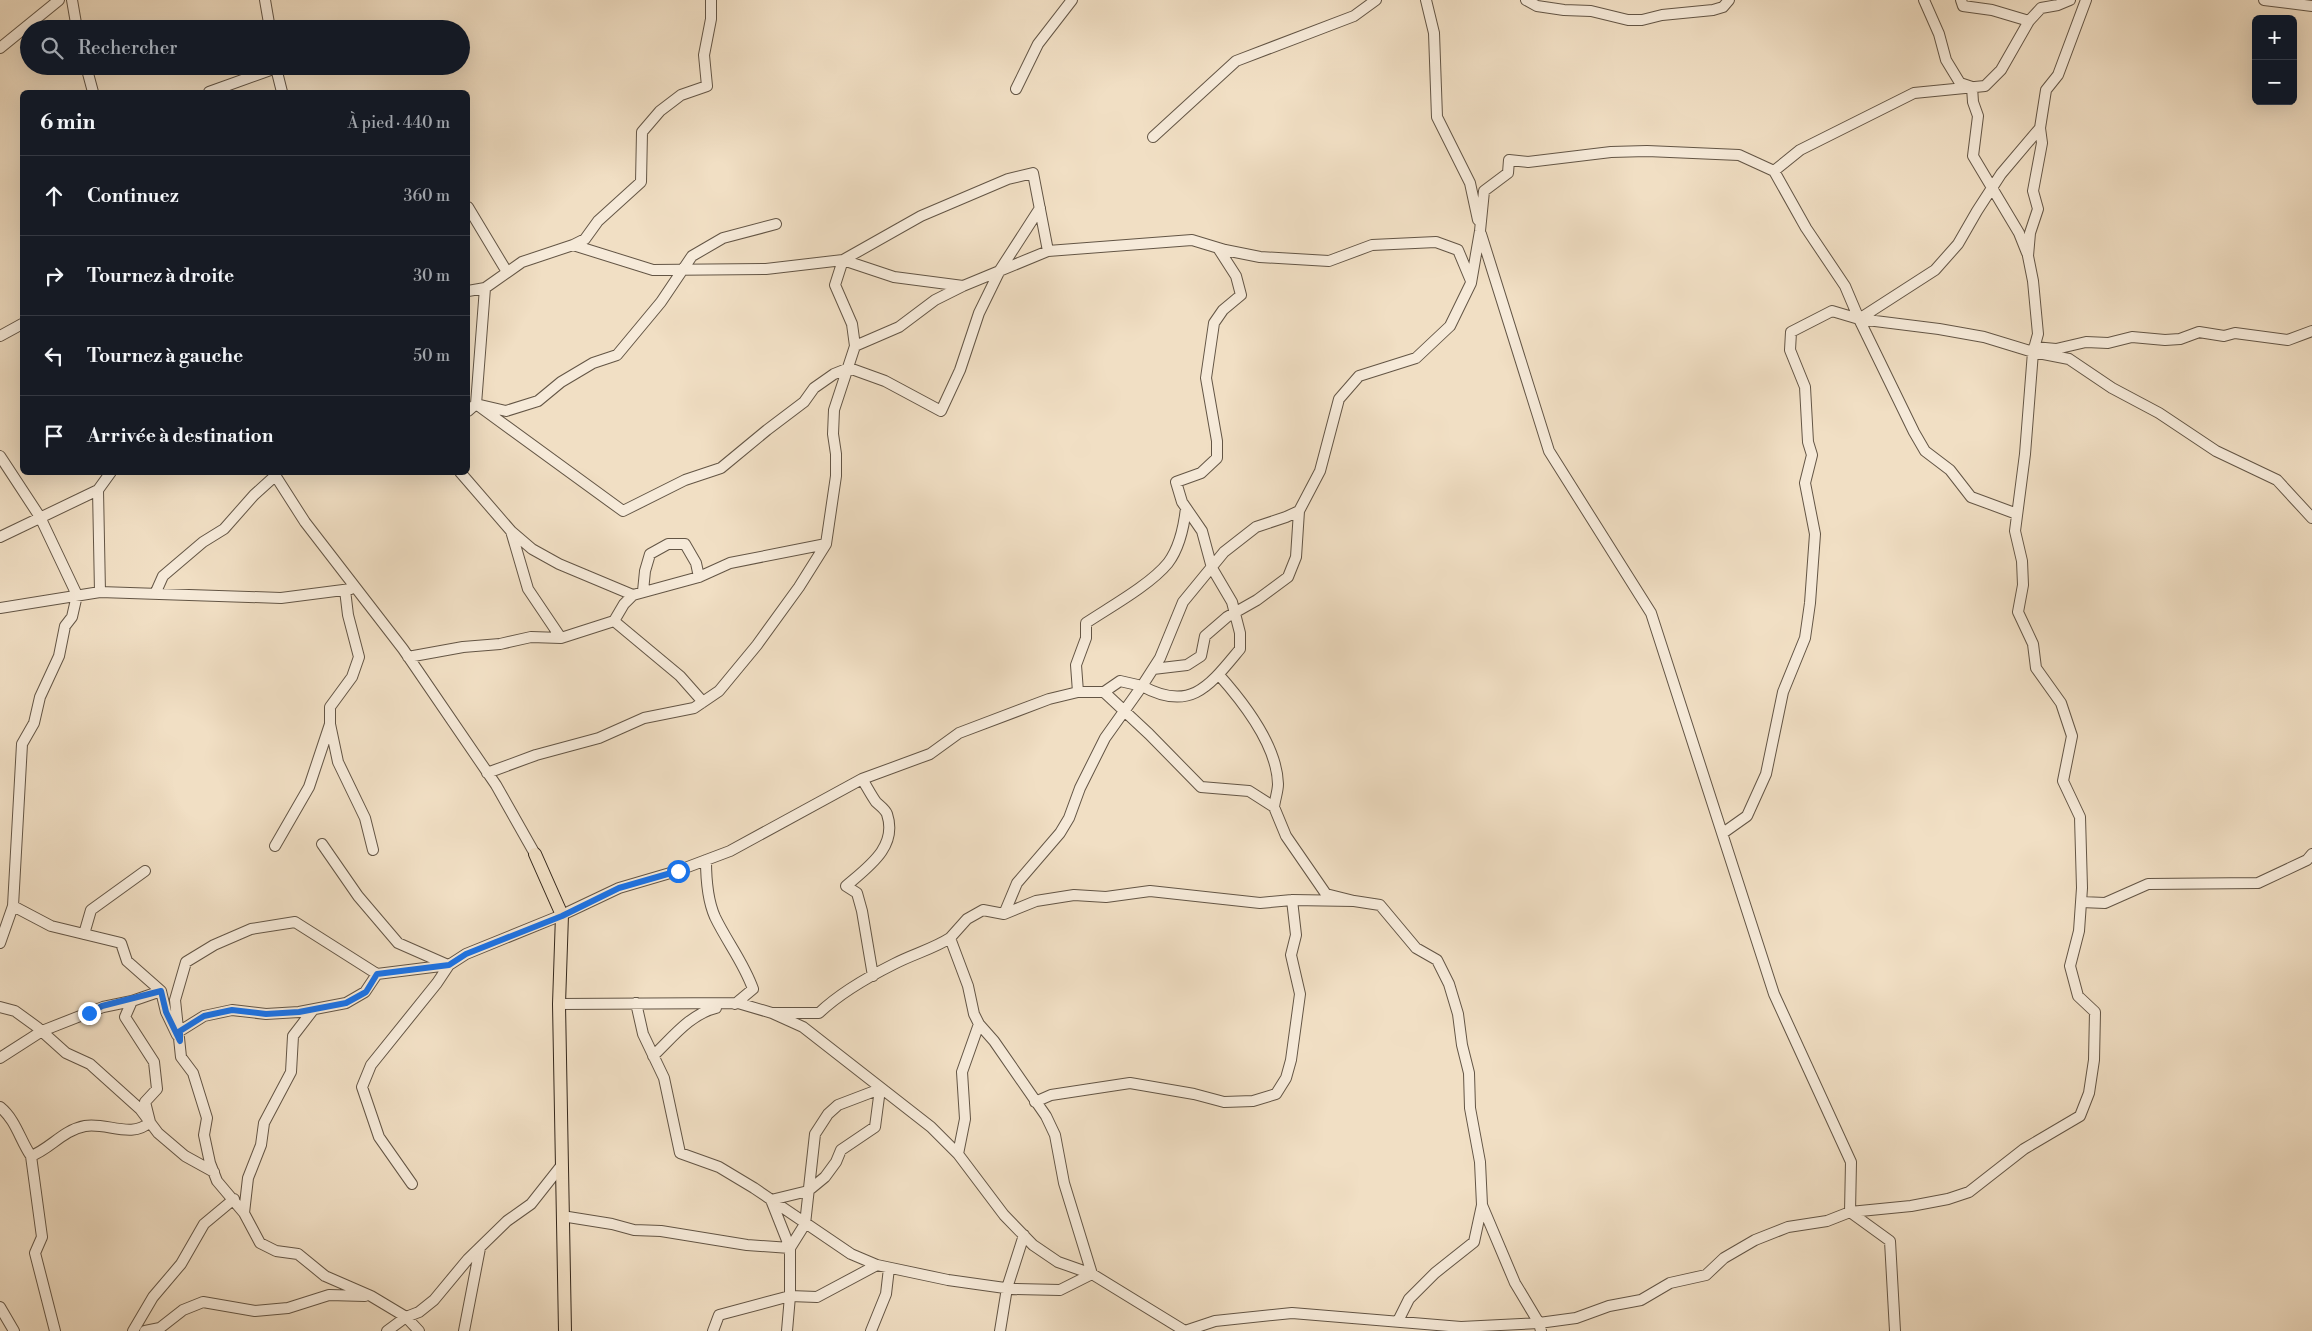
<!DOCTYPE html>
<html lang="fr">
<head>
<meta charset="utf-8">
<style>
	:root { --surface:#171b24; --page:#242831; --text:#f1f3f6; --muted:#9ea1a6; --line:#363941 }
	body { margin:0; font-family:"Libre Bodoni",serif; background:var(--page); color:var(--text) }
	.controls { position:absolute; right:15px; top:15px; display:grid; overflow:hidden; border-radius:8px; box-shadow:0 5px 20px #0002 }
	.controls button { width:45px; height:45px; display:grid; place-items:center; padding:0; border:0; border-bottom:1px solid var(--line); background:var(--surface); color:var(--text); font:25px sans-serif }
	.stop { position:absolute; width:15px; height:15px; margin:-11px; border:4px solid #1a73e8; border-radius:50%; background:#fff }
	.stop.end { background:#1a73e8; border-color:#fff; box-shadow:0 1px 5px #0008 }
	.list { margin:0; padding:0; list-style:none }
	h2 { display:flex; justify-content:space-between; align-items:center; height:65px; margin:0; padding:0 20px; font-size:21px }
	h2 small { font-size:16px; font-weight:400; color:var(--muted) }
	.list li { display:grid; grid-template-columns:32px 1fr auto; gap:15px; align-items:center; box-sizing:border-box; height:80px; padding:0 20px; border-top:1px solid var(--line) }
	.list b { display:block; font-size:19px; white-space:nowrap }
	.list em { font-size:16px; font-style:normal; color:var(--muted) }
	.icon { flex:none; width:28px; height:28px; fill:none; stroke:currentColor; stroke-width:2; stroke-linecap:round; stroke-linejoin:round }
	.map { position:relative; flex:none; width:2312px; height:1331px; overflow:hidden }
	.search { position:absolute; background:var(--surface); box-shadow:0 5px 20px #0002; left:20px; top:20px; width:450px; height:55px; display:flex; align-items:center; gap:12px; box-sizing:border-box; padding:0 18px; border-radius:28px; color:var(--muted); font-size:19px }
	.panel { position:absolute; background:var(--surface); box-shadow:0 5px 20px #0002; left:20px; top:90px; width:450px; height:385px; border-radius:8px }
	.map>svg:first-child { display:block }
</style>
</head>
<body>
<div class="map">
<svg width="2312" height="1331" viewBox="0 0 2312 1331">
	<rect width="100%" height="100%" fill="#f1dfc4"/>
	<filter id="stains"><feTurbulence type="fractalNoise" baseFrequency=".004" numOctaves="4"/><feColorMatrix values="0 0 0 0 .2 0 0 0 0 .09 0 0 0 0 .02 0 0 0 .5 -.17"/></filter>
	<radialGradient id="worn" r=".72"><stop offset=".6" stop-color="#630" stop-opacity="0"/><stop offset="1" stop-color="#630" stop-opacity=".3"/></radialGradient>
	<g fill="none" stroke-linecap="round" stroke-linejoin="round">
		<defs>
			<path id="minor" d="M 72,0 L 77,29
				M 265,0 L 270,29
				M 1426,0 L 1434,33 L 1437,117 L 1470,183 L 1478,220
				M 1526,0 L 1537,6 L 1564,10 L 1591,11 L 1628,20 L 1642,20 L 1662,15 L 1713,10 L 1723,7 L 1729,0
				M 1924,0 L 1939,34 L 1946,60 L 1960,83 L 1972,87 L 1973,102 L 1978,116 L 1973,156 L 2019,233 L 2027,253
				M 1961,0 L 1963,6 L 1992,10 L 2029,21 L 2041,8 L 2058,5 L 2070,0
				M 2264,0 L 2312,6
				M 0,48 L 59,0
				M 86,66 L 93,92
				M 276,68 L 282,92
				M 1016,89 L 1038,44 L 1072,0
				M 209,92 L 276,68 L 276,66
				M 1153,137 L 1236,61 L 1354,16 L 1376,0
				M 1774,171 L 1800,150 L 1914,93 L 1985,86 L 2001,70 L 2029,21
				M 468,207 L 507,272
				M 1481,234 L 1549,451 L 1651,613 L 1774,994 L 1851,1162 L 1850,1212 L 1890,1241 L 1895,1331
				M 573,245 L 585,239 L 598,221 L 641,182 L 642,132 L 660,111 L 681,95 L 707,86 L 704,55 L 711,19 L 711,0
				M 485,288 L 476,404 L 623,511 L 685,480 L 721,468 L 767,430 L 804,402 L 814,388 L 834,374 L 849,368 L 885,381 L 941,411 L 960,370 L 979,313 L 1000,270 L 1040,208
				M 468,291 L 485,288 L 522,262 L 573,245 L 653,270 L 766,269 L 843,260 L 921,216 L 1008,179 L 1033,173 L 1048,251 L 1192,240 L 1225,250 L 1260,257 L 1329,261 L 1372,245 L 1436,242 L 1458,250 L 1471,281
				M 1859,319 L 1935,270 L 1958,244 L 1977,211 L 2001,174 L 2040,128
				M 0,336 L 22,324
				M 855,346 L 899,327 L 935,300 L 963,286
				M 2034,347 L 2056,349 L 2086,342 L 2108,343 L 2132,337 L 2165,340 L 2180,339 L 2199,332 L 2224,336 L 2235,333 L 2288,340 L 2312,331
				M 468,411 L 476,404 L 506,411 L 538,401 L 561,382 L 593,363 L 617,355 L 661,302 L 692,256 L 723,238 L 776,224
				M 0,456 L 40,517 L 77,595 L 72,617 L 65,626 L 59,656 L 40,697 L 34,723 L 22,744 L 13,906 L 0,943
				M 273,472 L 305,522 L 403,649 L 496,785 L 535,854
				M 460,472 L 511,531 L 528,589 L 561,638 L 614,621 L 624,604 L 633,595 L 699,577 L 730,563 L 826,544
				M 511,531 L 532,549 L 559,564 L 633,595
				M 0,537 L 98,490
				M 345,590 L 348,615 L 359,657 L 352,677 L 330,707 L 330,724 L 338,762 L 365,818 L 373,850
				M 643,591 L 645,571 L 650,554 L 668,544 L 685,544 L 696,563 L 699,577
				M 100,592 L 281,598 L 351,589
				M 155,594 L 163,576 L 203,542 L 224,529 L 254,495 L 275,476
				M 0,608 L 100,592 L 98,490 L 111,472
				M 614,621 L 680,676 L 703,702
				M 408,657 L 463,647 L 500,644 L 531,637 L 561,638
				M 1153,669 L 1187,665 L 1201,656 L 1205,636 L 1227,617 L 1257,600 L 1288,577 L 1296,557 L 1299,511
				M 1219,675 C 1244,703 1277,745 1278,784 C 1278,791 1275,799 1274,807
				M 1078,692 L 1076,665 L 1086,638 L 1086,623 C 1110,607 1150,585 1168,563 C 1180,547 1184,526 1186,508
				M 487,773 L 536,755 L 599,738 L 644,718 L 694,708 L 719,691 L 757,645 L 799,587 L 826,544 L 836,476 L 836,454 L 833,434 L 834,410 L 855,346 L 852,324 L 835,285 L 843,260 L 894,277 L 963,286 L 1048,251
				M 862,779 C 867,787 871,795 876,802 C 880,806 885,809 887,814 C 898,847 868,867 846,886 L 857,893 L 862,911 L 873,976
				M 1723,833 L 1747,816 L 1766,774 L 1783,692 L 1805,638 L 1810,603 L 1815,534 L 1805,483 L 1812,455 L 1808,442 L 1805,387 L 1790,350 L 1791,332 L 1832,311 L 1859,319 L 1914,432 L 1925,451 L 1950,470 L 1971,497 L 2017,514
				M 322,844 L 358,896 L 398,943 L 448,965
				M 275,846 L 309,787 L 330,724
				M 706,860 C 706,879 707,899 715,917 C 727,942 744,963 753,989 L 735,1004
				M 1354,901 L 1380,905 L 1416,948 L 1437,960 L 1449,984 L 1458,1014 L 1462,1045 L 1469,1073 L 1470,1108 L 1480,1162 L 1482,1205
				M 2081,902 L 2105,903 L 2148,884 L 2258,883 L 2307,860 L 2312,854
				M 1004,914 L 1017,883 L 1060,833 L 1069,818 L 1080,788 L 1105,738 L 1142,686 C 1191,713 1210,685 1240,649 L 1240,633 L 1232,602 L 1212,568 L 1202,531 L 1182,502 L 1176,482 L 1201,473 L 1217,458 L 1217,441 L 1206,378 L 1214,323 L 1223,310 L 1241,295 L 1236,276 L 1218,248
				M 84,934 L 91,910 L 145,871
				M 950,938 L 967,919 L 983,910 L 1004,914 L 1036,901 L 1074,895 L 1106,897 L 1150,891 L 1260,903 L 1292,900 L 1354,901 L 1326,894 L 1286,836 L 1274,807 L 1249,791 L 1201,787 L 1149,734 L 1104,692
				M 449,965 L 377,974 L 295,922 L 251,929 L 214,945 L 186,962 L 175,1000 L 181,1057 L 193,1073 L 207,1118 L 204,1135 L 210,1163 L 217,1181 L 244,1213 L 260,1243 L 276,1251 L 298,1254 L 325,1276 L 371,1296 L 406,1317 L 419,1312 L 434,1300 L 468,1259 L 507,1221 L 531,1204 L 561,1166
				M 161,991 L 166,1012 L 177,1035
				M 636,1003 L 643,1034 L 664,1078 L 680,1153 L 719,1167 L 754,1188 L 851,1254 L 877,1265 L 948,1280 L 1012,1289 L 1060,1290 L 1092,1274 L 1058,1262 L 1033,1245 L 1004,1215 L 958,1154 L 931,1127 L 803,1027 L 772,1013
				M 559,1004 L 738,1003 L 772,1013 L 819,1013 C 840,993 868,977 894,964 C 913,954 933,949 950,938 L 968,986 L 974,1014 L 979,1024 L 994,1041 L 1046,1116 L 1055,1135 L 1064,1183 L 1092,1274 L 1185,1331
				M 0,1007 L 15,1011 L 37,1027 L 66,1053 L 90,1064 L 140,1109 L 158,1133 L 185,1156 L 214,1172
				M 180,1031 L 204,1016 L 232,1010 L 266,1014 L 299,1012 L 346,1003 L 365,992 L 377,974
				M 653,1056 C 672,1038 690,1014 716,1008
				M 0,1058 L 42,1031 L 103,1007 L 132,1001
				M 1035,1102 L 1051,1095 L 1130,1083 L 1194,1094 L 1224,1102 L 1253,1101 L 1276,1094 L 1286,1078 L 1291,1060 L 1300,994 L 1291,955 L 1296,935 L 1292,900
				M 0,1107 C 16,1120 20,1140 31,1156 C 50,1149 63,1130 85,1126 C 106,1122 132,1139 150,1122 L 145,1102 L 157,1089 L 154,1062 L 125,1017 L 132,1001 L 161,991 L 127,961 L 121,943 L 51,926 L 13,906
				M 958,1154 L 965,1119 L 962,1072 L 979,1024
				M 31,1156 L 42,1237 L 35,1253 L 55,1331
				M 412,1184 L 379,1137 L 362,1087 L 371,1065 L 437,983 L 449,965 L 466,954 L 562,915 L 619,888 L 677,871 L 730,851 L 862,779 L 930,754 L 959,733 L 1049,699 L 1078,692 L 1104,692 L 1120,681 L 1142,686 L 1160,658 L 1183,602 L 1224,552 L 1256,527 L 1286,517 L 1299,511 L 1320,471 L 1339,399 L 1359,376 L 1416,358 L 1450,326 L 1471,283 L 1480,231 L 1484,191 L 1508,173 L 1509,160 L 1528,162 L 1611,152 L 1647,151 L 1739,155 L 1774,171 L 1806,228 L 1845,286 L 1859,319 L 1939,329 L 1984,337 L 2033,352 L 2069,359 L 2112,388 L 2159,413 L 2216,451 L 2277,480 L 2312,518
				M 244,1213 L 248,1178 L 261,1145 L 264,1123 L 291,1072 L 293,1036 L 313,1010
				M 562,1216 L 612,1224 L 634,1230 L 661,1231 L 747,1245 L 790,1248 L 771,1200 L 808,1191 L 825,1177 L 836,1162 L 841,1150 L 875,1127 L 880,1089 L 838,1105 L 828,1114 L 815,1134 L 805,1224 L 790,1248 L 790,1296 L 787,1331
				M 0,1307 L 14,1331
				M 1398,1321 L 1409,1299 L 1435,1273 L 1474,1242 L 1482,1205 L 1515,1283 L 1539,1323 L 1576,1318 L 1609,1306 L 1641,1300 L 1670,1283 L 1706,1275 L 1724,1258 L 1755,1240 L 1788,1227 L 1827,1221 L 1850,1212 L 1911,1206 L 1948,1199 L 1969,1192 L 2024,1149 L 2080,1116 L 2089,1093 L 2094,1060 L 2095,1012 L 2078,996 L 2070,966 L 2079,931 L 2082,888 L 2080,817 L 2063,781 L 2072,736 L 2061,703 L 2036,668 L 2033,644 L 2018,612 L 2023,585 L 2022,561 L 2015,531 L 2025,454 L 2033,352 L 2038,334 L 2033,281 L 2028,256 L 2030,233 L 2038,209 L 2033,191 L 2042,143 L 2040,128 L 2046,90 L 2058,75 L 2086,0
				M 133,1331 L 153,1297 L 181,1264 L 204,1224 L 234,1199
				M 145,1331 L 160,1328 L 183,1310 L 203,1302 L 255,1311 L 288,1308 L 329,1295 L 365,1296
				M 387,1331 L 406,1317 L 419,1331
				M 464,1331 L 480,1248
				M 713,1331 L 719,1315 L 790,1296 L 817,1297 L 877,1265
				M 871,1331 L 886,1294 L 889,1268
				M 1000,1331 L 1007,1288 L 1024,1235
				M 1185,1331 L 1215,1321 L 1292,1313 L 1461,1327 L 1539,1323 L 1541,1331"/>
			<path id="major" d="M 535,854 L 562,915 L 559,1004 L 565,1331"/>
		</defs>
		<!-- minor casing -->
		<use href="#minor" stroke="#635545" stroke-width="12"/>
		<!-- major casing -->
		<use href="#major" stroke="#34271b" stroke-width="14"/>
		<!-- minor -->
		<use href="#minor" stroke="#f6ead9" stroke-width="10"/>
		<!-- major -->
		<use href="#major" stroke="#f1dfc4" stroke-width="12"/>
	</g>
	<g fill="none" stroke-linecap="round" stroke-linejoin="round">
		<!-- route -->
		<path stroke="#1a73e8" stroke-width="6" d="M 89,1013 L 102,1006 L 161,991 L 166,1012 L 180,1041 L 180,1031 L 204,1016 L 232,1010 L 266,1014 L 299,1012 L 346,1003 L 366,992 L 377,974 L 449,965 L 466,954 L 562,916 L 619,888 L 678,871"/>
	</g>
	<rect width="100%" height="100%" filter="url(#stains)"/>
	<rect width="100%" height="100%" fill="url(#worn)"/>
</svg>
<div class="controls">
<button>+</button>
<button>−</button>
</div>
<div class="stop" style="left:678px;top:871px"></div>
<div class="stop end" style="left:89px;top:1013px"></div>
<div class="search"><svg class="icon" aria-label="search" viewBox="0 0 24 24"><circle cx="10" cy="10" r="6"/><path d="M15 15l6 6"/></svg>Rechercher</div>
<section class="panel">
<h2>6 min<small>À pied · 440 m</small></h2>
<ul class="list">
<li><svg class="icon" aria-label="ahead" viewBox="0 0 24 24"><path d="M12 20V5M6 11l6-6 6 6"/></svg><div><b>Continuez</b></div><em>360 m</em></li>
<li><svg class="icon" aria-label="right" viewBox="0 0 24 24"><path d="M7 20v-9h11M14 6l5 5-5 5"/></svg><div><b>Tournez à droite</b></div><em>30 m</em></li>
<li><svg class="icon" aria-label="left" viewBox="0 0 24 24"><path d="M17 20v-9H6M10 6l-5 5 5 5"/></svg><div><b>Tournez à gauche</b></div><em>50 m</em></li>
<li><svg class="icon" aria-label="arrive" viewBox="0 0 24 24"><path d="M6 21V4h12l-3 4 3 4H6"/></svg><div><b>Arrivée à destination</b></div></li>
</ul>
</section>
</div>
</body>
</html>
